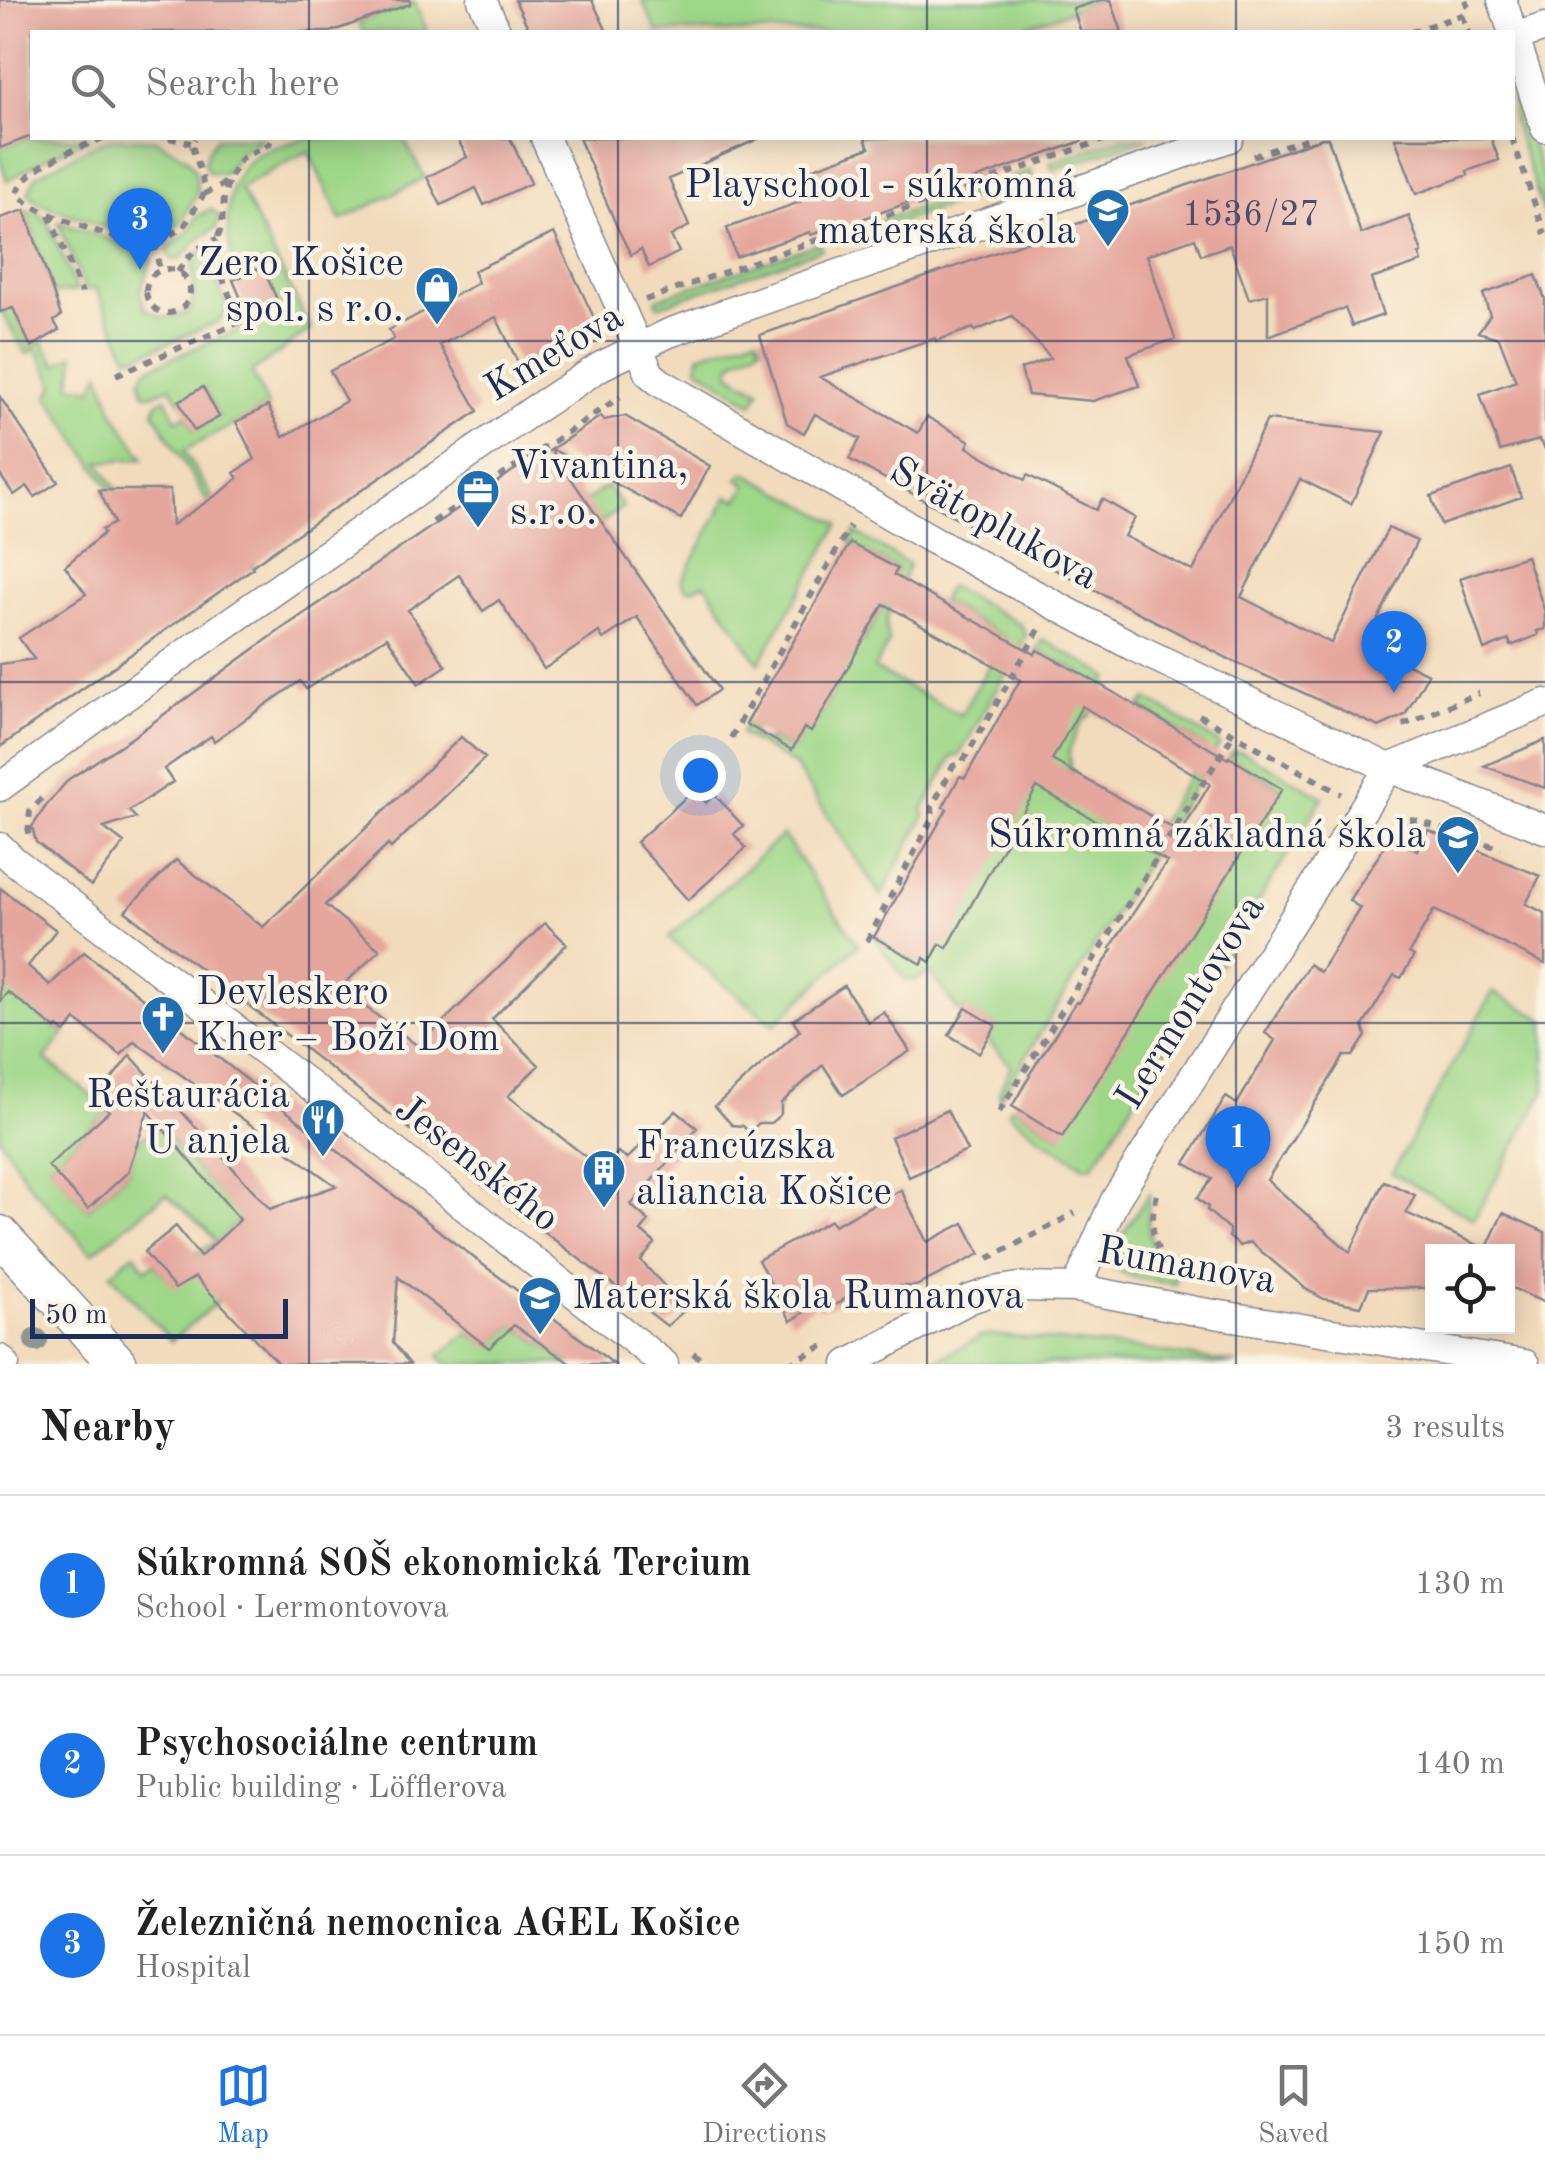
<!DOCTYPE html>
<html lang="en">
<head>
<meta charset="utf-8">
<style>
	:root { --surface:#fff; --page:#f6f6f6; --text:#222; --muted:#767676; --line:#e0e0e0; --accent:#1a73e8 }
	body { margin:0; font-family:"Old Standard TT",serif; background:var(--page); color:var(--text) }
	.controls { position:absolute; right:30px; bottom:30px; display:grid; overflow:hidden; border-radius:0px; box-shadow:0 5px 25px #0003 }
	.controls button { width:90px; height:90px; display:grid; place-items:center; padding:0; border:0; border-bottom:2px solid var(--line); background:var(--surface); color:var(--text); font:50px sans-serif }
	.scale { position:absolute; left:30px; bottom:25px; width:258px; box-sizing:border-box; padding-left:10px; border:5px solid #1b2f5e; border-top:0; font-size:28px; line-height:35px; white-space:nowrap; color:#1b2f5e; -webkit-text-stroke:8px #fcf5e5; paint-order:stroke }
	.you { position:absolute; left:700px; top:775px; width:35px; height:35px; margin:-25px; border:8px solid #fff; border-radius:50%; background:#1a73e8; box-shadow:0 0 0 15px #1a73e833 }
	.badge { display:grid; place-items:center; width:65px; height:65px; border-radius:50%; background:var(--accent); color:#fff; font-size:32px; font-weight:700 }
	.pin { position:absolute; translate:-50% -82px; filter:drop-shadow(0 2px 5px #0008) }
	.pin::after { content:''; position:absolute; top:52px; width:35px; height:30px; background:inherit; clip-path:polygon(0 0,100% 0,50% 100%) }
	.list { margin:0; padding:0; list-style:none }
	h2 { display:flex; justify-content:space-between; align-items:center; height:130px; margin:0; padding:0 40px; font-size:42px }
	h2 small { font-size:32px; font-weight:400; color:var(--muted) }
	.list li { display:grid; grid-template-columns:65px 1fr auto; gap:30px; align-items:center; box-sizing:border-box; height:180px; padding:0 40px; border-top:2px solid var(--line) }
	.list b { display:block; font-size:38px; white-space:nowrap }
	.list p { margin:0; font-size:32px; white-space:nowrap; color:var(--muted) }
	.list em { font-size:32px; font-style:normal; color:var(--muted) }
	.icon { flex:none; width:55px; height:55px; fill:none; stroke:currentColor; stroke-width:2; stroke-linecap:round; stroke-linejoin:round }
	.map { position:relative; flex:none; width:1545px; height:1364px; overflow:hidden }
	.search { position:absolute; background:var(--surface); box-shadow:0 5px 25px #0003; left:30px; right:30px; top:30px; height:110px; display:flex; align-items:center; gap:25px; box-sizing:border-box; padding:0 35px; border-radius:0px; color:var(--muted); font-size:38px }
	.sheet { height:670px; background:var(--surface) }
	nav { display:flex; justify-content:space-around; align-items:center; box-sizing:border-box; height:140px; border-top:2px solid var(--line); background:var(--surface); font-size:28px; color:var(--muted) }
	nav a { display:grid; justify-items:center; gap:5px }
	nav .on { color:var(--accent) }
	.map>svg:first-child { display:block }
</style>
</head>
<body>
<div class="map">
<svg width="1545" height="1364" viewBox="0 0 1545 1364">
	<rect width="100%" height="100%" fill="#fcf5e5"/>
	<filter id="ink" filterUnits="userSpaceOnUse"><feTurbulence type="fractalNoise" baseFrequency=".01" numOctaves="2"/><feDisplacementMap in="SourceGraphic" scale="20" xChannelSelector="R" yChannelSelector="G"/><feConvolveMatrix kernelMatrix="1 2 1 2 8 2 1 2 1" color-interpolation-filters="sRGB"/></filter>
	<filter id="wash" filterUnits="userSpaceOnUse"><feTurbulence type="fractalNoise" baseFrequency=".0048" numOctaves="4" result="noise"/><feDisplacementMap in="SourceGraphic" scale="40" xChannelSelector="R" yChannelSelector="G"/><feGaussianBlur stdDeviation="2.25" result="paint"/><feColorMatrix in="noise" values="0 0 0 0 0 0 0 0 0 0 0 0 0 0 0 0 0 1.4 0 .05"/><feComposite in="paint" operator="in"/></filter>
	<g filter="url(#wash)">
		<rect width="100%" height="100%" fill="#f2dbbc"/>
		<!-- green -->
		<path fill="#9fd789" stroke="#5d8374" stroke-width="2.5" d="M 642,0 L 754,0 L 773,4 L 814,0 L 1100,0 L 1011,32 L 657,32 Z
			M 415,2 L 427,32 L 363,32 L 359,22 Z
			M 1513,89 L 1545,183 L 1545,217 L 1513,121 Z
			M 32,136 L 32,138 L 89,138 L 41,161 L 7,181 L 0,159 L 0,148 Z
			M 117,138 L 156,140 L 188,159 L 196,172 L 197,194 L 180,224 L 147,237 L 118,232 L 39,203 L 28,193 L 36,176 L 98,143 Z
			M 217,138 L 261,138 C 255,146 249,146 241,153 C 227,164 231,179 208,172 L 204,163 L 208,150 Z
			M 307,138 L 403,138 L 425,178 L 341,220 L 308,151 L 240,188 L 311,329 L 252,372 L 268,406 L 184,451 L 254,566 L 253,568 L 230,540 L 154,412 L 157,403 L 166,398 L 176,420 L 186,415 L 194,430 L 219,417 L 204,388 L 179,401 L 171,386 L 154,394 L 145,394 C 140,382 139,378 148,368 L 258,322 L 255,312 L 277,302 L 263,268 L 238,278 C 226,244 220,190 248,162 C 264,147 289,144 307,138 Z
			M 1123,138 L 1148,138 L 1053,170 L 1050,163 Z
			M 1031,170 L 1033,176 L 838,244 L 835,236 Z
			M 211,209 L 219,216 L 217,227 L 196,241 L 180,259 L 174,260 L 170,257 L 167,250 L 187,233 L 198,216 Z
			M 25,210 L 42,216 L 48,222 L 77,291 L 54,293 L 54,300 L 17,317 L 31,347 L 42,341 L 56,365 L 74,355 L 74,366 L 70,385 L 93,389 L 100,372 L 114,413 L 144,458 L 99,462 L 194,609 L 191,611 L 48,396 L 55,385 L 36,349 L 27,354 L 1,312 L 53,292 Z
			M 58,222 L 141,250 L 152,259 L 140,292 L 145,309 L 164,318 L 189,313 C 198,295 192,277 193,256 L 208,249 L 217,259 L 213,273 L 225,302 L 225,313 L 218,322 L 137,356 L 128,356 L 96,289 L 85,290 Z
			M 820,243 L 822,249 L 658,306 L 656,299 Z
			M 757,336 L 761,346 L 734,361 L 730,370 L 731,374 C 741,380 749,386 760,390 L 753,404 L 698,367 L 699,355 Z
			M 743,474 L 748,474 L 839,524 L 759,663 L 705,583 L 692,589 L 686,589 L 682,580 L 728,496 L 738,500 L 747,485 L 738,479 Z
			M 607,486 L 623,507 L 581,537 L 565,516 Z
			M 855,532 L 909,565 C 900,587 879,617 889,642 L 874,669 L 961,715 L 1005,638 L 941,601 L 949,586 L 1021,625 L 1026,636 L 959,756 L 953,756 L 923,810 L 925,815 L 881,896 L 794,765 L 741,734 L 746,724 L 754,728 L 751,735 L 767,743 L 770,738 L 792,750 L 804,728 L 811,731 L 837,686 L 857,639 L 863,642 L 889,596 L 883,593 L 897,569 L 850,543 Z
			M 1043,640 L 1109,677 L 1090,715 L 1083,721 L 1077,731 L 1069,751 L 1070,768 L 1145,848 L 1206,747 L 1141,707 L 1147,699 L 1220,744 L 1000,1098 L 999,1092 L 1011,1065 L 987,1040 L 995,1026 L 965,1009 L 962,1015 L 930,973 L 916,980 L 905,980 L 874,937 L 921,963 L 924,958 L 931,961 L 1085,675 L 1037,650 Z
			M 1233,751 L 1243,752 L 1323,797 L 1101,1154 L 1092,1166 L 1085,1166 L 1045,1141 L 1010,1114 L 1009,1110 L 1012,1106 L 1061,1136 L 1281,788 L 1229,757 Z
			M 783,835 L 858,945 L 774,1025 L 668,938 Z
			M 0,981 L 56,1029 L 58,1027 L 65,1033 L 45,1059 L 94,1098 L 97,1098 L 109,1111 L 49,1165 L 88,1209 L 128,1172 L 136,1144 L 158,1125 L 241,1219 L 217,1242 L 246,1278 L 171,1341 L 111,1274 L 134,1253 L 146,1269 L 154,1264 L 174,1286 L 197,1253 L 216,1242 L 206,1229 L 166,1194 L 92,1253 L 29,1184 L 0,1138 Z
			M 1493,992 L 1545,1020 L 1545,1091 L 1474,1219 L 1392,1173 Z
			M 1150,1192 C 1145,1225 1148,1257 1176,1279 L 1175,1284 C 1155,1280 1123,1280 1110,1264 L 1116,1244 Z
			M 514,1325 L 571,1364 L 447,1364 L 439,1356 L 468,1332 L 489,1347 Z
			M 993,1335 L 1140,1349 L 1237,1364 L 927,1364 L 982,1336 Z"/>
		<g id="blocks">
			<!-- building -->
			<path fill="#e5a69d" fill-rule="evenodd" d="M 0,0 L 410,0 L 410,4 L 330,32 L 32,32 L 32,136 L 0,148 Z
				M 515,0 L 592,0 L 607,32 L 530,32 Z
				M 1100,0 L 1111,0 L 1122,32 L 1081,32 L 1073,9 Z
				M 457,138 L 510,138 L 531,183 L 484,205 L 476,188 L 441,205 L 427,177 L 467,157 Z
				M 579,138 L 760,138 L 669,179 L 689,226 L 671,236 L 679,252 L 649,267 L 641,249 L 631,255 L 618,229 Z
				M 865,138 L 1082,138 L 1082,141 L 837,228 L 837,226 L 811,235 L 810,232 L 736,257 L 727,228 L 800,202 L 791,176 L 869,148 Z
				M 1322,138 L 1328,138 L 1361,234 L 1409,216 L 1422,253 L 1419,254 L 1422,262 L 1371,279 L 1383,315 L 1352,326 L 1345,308 L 1268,336 L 1268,294 L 1249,299 L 1230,245 L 1201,255 L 1195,238 L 1147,255 L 1175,339 L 1128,355 L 1139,386 L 1093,401 L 1028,395 L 1021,369 L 1051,358 L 1012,316 L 975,331 L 973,328 L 936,341 L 935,338 L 820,377 L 918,433 L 927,417 L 970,441 L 967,447 L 1025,480 L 1027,475 L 1096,510 L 1102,499 L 1135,518 L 1124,536 L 1193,571 L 1267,420 L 1385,432 L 1351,504 L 1300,479 L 1241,597 L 1331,643 L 1388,528 L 1417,541 L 1378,619 L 1399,629 L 1408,647 L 1401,661 L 1428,674 L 1405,715 L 1379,727 L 1235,662 L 988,535 L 849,459 L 860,439 L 815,414 L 804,433 L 787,423 L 760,335 Z
				M 1395,138 L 1491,138 L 1499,160 L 1467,171 L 1468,175 L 1416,194 Z
				M 25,210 L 61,316 L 54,321 L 59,330 L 31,347 L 13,308 L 0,312 L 0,218 Z
				M 554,233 L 596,322 L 593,333 L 526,379 L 496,317 L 440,345 L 478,411 L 284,543 L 252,566 L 253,568 L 0,747 L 0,664 L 34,659 L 19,638 L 86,594 L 65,566 L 104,533 L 102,530 L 114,523 L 99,490 L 170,490 L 172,525 L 224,490 L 238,478 L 234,473 L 255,459 L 236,422 L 268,406 L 283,437 L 346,401 L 330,371 L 394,339 L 389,330 L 478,283 L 473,271 Z
				M 263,267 L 278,302 L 248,315 L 233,280 Z
				M 1536,275 L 1545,299 L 1545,449 L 1539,440 L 1500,451 L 1480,394 L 1516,381 L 1499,338 L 1478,332 L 1490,315 L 1483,294 Z
				M 203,387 L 219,417 L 194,431 L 179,401 Z
				M 0,397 L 58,482 L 35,497 L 27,486 L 14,495 L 0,475 Z
				M 601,416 L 604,420 L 625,416 L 710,466 L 681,519 L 552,449 Z
				M 551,450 L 719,690 L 697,705 L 637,617 L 603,639 L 599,632 L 544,669 L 499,600 L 483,611 L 459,575 L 408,610 L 446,666 L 419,684 L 387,637 L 306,689 L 300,681 L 214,741 L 211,736 L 164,769 L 173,782 L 129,811 L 136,818 L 104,828 L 124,843 L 91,886 L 36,842 L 32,827 L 46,806 L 69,779 L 133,737 L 283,628 L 526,462 L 531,464 Z
				M 1511,468 L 1521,497 L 1441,525 L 1431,496 Z
				M 850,543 L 897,569 L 894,575 L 948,606 L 1035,654 L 1037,650 L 1080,673 L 1228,759 L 1229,757 L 1282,789 L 1062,1137 L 1012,1106 L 1030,1076 L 1029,1075 L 1076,1002 L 1079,1003 L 1113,949 L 1110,948 L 1167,862 L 1037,787 L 947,948 L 940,944 L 930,962 L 924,958 L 922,964 L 874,937 L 947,809 L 943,807 L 960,776 L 965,778 L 1020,680 L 884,604 L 811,732 L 804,728 L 792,750 L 746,724 ZM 1082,706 L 1210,784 L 1181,833 L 1052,760 Z
				M 1526,556 L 1545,612 L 1545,629 L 1537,631 L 1538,635 L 1511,646 L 1509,640 L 1484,650 L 1460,578 Z
				M 461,737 L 485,758 L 391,848 L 388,845 L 325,905 L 380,950 L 340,988 L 418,1046 L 545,923 L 567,944 L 492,1019 L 539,1065 L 508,1096 L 603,1170 L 618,1152 L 627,1159 L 676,1111 L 697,1128 L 631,1205 L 649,1221 L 641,1231 L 655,1243 L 641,1261 L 686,1309 L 667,1326 L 125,911 L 176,860 L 263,927 Z
				M 1545,740 L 1545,788 L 1484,766 Z
				M 695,789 L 706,803 L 715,795 L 743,826 L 734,834 L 746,848 L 688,900 L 636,842 Z
				M 1428,830 L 1540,876 L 1526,904 L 1545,913 L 1545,964 L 1434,910 L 1409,953 L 1414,956 L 1401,978 L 1394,975 L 1363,1026 L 1366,1036 L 1353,1056 L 1344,1056 L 1267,1180 L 1350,1252 L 1384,1181 L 1415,1195 L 1406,1213 L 1486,1249 L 1503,1213 L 1545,1232 L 1545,1303 L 1508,1286 L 1508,1252 L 1432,1252 L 1432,1288 L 1369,1288 L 1361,1306 L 1324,1299 L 1306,1289 L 1250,1242 L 1240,1246 L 1229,1237 L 1229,1229 L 1207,1210 L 1208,1207 L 1197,1198 L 1212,1179 L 1185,1163 L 1226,1097 L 1237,1104 L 1275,1040 L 1265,1033 L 1309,964 L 1320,972 L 1360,908 L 1349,900 L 1391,837 L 1417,850 Z
				M 0,888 L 56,930 L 28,966 L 50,985 L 84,952 L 461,1248 L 614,1364 L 571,1364 L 514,1325 L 489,1348 L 398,1277 L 393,1343 L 410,1364 L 279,1364 L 195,1277 L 175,1289 L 144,1252 L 176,1226 L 200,1257 L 240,1220 L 148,1111 L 128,1172 L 88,1209 L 48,1166 L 109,1111 L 97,1098 L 130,1055 L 270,1209 L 336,1186 L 134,1041 L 121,1055 L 76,1020 L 65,1033 L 58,1027 L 56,1029 L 8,992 L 0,1001 Z
				M 844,986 L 868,1022 L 884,1012 L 910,1051 L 843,1095 L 823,1065 L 781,1103 L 781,1114 L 771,1123 L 759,1123 L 749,1132 L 743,1126 L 732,1125 L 715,1106 L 800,1030 L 793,1020 Z
				M 966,1008 L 996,1026 L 979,1053 L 949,1035 Z
				M 947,1110 L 967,1151 L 909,1177 L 891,1137 Z
				M 901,1190 L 927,1242 L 964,1223 L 980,1254 L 916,1286 L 857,1286 L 840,1303 L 819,1309 L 817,1304 L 791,1321 L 758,1260 L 831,1220 L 834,1225 Z"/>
		</g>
	</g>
	<g filter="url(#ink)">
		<use href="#blocks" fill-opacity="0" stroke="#86858d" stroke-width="2.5"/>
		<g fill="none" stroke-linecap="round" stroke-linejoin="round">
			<defs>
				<path id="street" d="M 482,0 L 497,32
					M 1502,0 L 1545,128
					M 1512,38 L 1545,27
					M 545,138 L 650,374 L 661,383 L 933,540 L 1134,647 L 1389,768 L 1545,829
					M 0,787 L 194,647 L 532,411 L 601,366 L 669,333 L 1229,138
					M 0,847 L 13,860 L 351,1117 L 664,1364
					M 1076,1288 L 1115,1200 L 1389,768 L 1545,703
					M 0,1359 L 5,1364
					M 848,1364 L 970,1299 L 994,1291 L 1019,1287 L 1076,1288 L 1196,1311 L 1525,1364"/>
				<path id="secondary" d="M 0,1235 L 118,1364"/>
			</defs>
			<!-- street casing -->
			<use href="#street" stroke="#86858d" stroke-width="31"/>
			<!-- secondary casing -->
			<use href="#secondary" stroke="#86858d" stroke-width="41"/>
			<!-- path -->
			<path stroke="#86858d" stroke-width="6" stroke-dasharray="8 8" stroke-linecap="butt" d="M 1462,15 L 1468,32
				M 448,32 L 461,26
				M 1411,32 L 1462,15 L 1468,7 L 1465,0
				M 103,138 C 77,149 27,165 17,193 C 28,213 114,236 140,245 L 154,243 L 183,228 L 204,194 L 202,176 L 191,143 L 195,138
				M 169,138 L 191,143
				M 1512,138 L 1545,234
				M 1253,156 L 1309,138
				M 204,194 L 219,187 L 229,179 L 241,159 L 269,144 L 272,138
				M 49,215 L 82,293
				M 154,243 L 160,271
				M146 291a22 22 0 1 1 44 0a22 22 0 1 1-44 0Z
				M 178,272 C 188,255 199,246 217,239
				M 645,300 L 1109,138
				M 116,375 L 240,322 L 223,279 L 224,269 L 217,239 L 222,227 L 224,197 L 229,179
				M 433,522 L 620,397
				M 1199,715 L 1341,794
				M 1403,725 L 1479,693
				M 731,738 L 850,526
				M 1394,816 L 1416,820 L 1501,849
				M 28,834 L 30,811 L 43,797
				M 867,941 L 933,817 L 932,807 L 953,766 L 962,763 L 1040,628
				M 999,1112 L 1233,735
				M 1157,1195 C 1148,1227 1152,1255 1180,1276
				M 988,1259 L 1075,1213
				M 693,1353 L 708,1364
				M 788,1364 L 823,1346"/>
			<!-- street -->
			<use href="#street" stroke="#fff" stroke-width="28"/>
			<!-- secondary -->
			<use href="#secondary" stroke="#fff" stroke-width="38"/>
		</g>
		<!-- trees -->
		<circle fill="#8e948e" cx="36" cy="1340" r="12"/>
	</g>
	<!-- grid -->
	<path fill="none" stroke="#1b2f5e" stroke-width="2.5" stroke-opacity="0.55" d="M 309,0 L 309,32M 618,0 L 618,32M 927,0 L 927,32M 1236,0 L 1236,32M 309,138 L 309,1364M 618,138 L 618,1364M 927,138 L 927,1364M 1236,138 L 1236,1364M 0,341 L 1545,341M 0,682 L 1545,682M 0,1023 L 1545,1023"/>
	<!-- icons -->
	<defs>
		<symbol id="school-pin" viewBox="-11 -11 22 30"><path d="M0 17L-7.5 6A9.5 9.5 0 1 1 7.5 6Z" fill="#1f6fb2" stroke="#fcf5e5"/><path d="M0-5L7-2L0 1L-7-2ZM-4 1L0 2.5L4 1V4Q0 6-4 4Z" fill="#fff"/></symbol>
		<symbol id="shop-pin" viewBox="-11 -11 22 30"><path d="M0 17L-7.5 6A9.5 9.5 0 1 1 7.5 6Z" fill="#1f6fb2" stroke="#fcf5e5"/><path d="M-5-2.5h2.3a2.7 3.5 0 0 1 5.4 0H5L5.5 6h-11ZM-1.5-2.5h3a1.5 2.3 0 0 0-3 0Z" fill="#fff"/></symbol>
		<symbol id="office-pin" viewBox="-11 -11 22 30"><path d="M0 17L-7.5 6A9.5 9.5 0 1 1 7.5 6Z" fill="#1f6fb2" stroke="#fcf5e5"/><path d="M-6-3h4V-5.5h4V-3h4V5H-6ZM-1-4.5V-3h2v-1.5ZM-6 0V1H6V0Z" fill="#fff"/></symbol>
		<symbol id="church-pin" viewBox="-11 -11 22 30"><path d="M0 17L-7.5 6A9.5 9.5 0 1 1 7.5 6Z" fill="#1f6fb2" stroke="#fcf5e5"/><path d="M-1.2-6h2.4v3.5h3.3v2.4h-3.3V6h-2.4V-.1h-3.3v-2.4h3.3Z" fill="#fff"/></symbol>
		<symbol id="restaurant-pin" viewBox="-11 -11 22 30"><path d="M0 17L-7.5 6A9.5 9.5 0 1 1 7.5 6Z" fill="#1f6fb2" stroke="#fcf5e5"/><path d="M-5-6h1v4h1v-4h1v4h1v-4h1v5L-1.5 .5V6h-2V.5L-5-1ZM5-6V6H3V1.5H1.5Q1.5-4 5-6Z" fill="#fff"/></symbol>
		<symbol id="building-pin" viewBox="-11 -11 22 30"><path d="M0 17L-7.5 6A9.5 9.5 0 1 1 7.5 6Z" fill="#1f6fb2" stroke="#fcf5e5"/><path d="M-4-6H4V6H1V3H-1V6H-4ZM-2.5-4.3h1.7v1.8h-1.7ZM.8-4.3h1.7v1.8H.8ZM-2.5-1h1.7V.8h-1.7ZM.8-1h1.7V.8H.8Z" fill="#fff"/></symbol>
	</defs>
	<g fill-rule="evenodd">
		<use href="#school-pin" x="1083" y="185" width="50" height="68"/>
		<use href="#shop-pin" x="412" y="263" width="50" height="68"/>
		<use href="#office-pin" x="453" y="466" width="50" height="68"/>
		<use href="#school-pin" x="1433" y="812" width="50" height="68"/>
		<use href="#church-pin" x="138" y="992" width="50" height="68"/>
		<use href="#restaurant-pin" x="298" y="1095" width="50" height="68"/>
		<use href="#building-pin" x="579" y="1146" width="50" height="68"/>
		<use href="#school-pin" x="515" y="1273" width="50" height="68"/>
	</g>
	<g text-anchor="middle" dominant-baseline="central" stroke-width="9" stroke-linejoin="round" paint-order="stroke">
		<!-- number labels -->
		<g font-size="35" fill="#4e4d6e">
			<text x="1251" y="215">1536/27</text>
		</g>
		<!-- poi labels -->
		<g font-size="40" fill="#1b2f5e" stroke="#fcf5e5" text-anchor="end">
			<text x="1076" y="187">Playschool - súkromná<tspan x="1076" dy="46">materská škola</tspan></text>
			<text x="404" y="265">Zero Košice<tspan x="404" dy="46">spol. s r.o.</tspan></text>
			<text x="510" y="468" text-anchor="start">Vivantina,<tspan x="510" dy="46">s.r.o.</tspan></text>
			<text x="1426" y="837">Súkromná základná škola</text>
			<text x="196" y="994" text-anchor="start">Devleskero<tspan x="196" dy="46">Kher – Boží Dom</tspan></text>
			<text x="290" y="1097">Reštaurácia<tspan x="290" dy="46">U anjela</tspan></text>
			<text x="636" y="1148" text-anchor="start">Francúzska<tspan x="636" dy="46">aliancia Košice</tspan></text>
			<text x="572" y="1298" text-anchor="start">Materská škola Rumanova</text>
		</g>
		<!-- street labels -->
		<g font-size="40" fill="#1b2f5e" stroke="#fcf5e5">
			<text transform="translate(555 354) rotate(-31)">Kmeťova</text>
			<text transform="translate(993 525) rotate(29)">Svätoplukova</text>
			<text transform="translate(1192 1003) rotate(-58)">Lermontovova</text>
			<text transform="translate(476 1165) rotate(38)">Jesenského</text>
			<text transform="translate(1186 1267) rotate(10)">Rumanova</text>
		</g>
	</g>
</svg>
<div class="controls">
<button><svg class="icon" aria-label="locate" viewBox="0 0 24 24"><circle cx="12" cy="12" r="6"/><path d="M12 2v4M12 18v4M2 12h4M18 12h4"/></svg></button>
</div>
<div class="scale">50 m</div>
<div class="you"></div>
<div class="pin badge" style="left:1238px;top:1188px">1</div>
<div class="pin badge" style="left:1394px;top:693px">2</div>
<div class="pin badge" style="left:140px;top:270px">3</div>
<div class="search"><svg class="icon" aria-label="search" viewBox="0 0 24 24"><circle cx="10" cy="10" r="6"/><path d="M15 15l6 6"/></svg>Search here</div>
</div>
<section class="sheet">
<h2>Nearby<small>3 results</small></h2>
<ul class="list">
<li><span class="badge">1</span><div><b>Súkromná SOŠ ekonomická Tercium</b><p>School · Lermontovova</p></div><em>130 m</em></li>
<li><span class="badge">2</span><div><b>Psychosociálne centrum</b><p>Public building · Löfflerova</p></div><em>140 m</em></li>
<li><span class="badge">3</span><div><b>Železničná nemocnica AGEL Košice</b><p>Hospital</p></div><em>150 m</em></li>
</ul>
</section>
<nav>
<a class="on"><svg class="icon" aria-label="map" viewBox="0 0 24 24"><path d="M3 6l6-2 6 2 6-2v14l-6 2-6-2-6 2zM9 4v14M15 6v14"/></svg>Map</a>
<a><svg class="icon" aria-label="directions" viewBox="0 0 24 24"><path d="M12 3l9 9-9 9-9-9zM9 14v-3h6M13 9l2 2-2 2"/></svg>Directions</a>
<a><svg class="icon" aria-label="saved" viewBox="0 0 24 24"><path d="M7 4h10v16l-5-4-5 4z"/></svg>Saved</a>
</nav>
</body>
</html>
